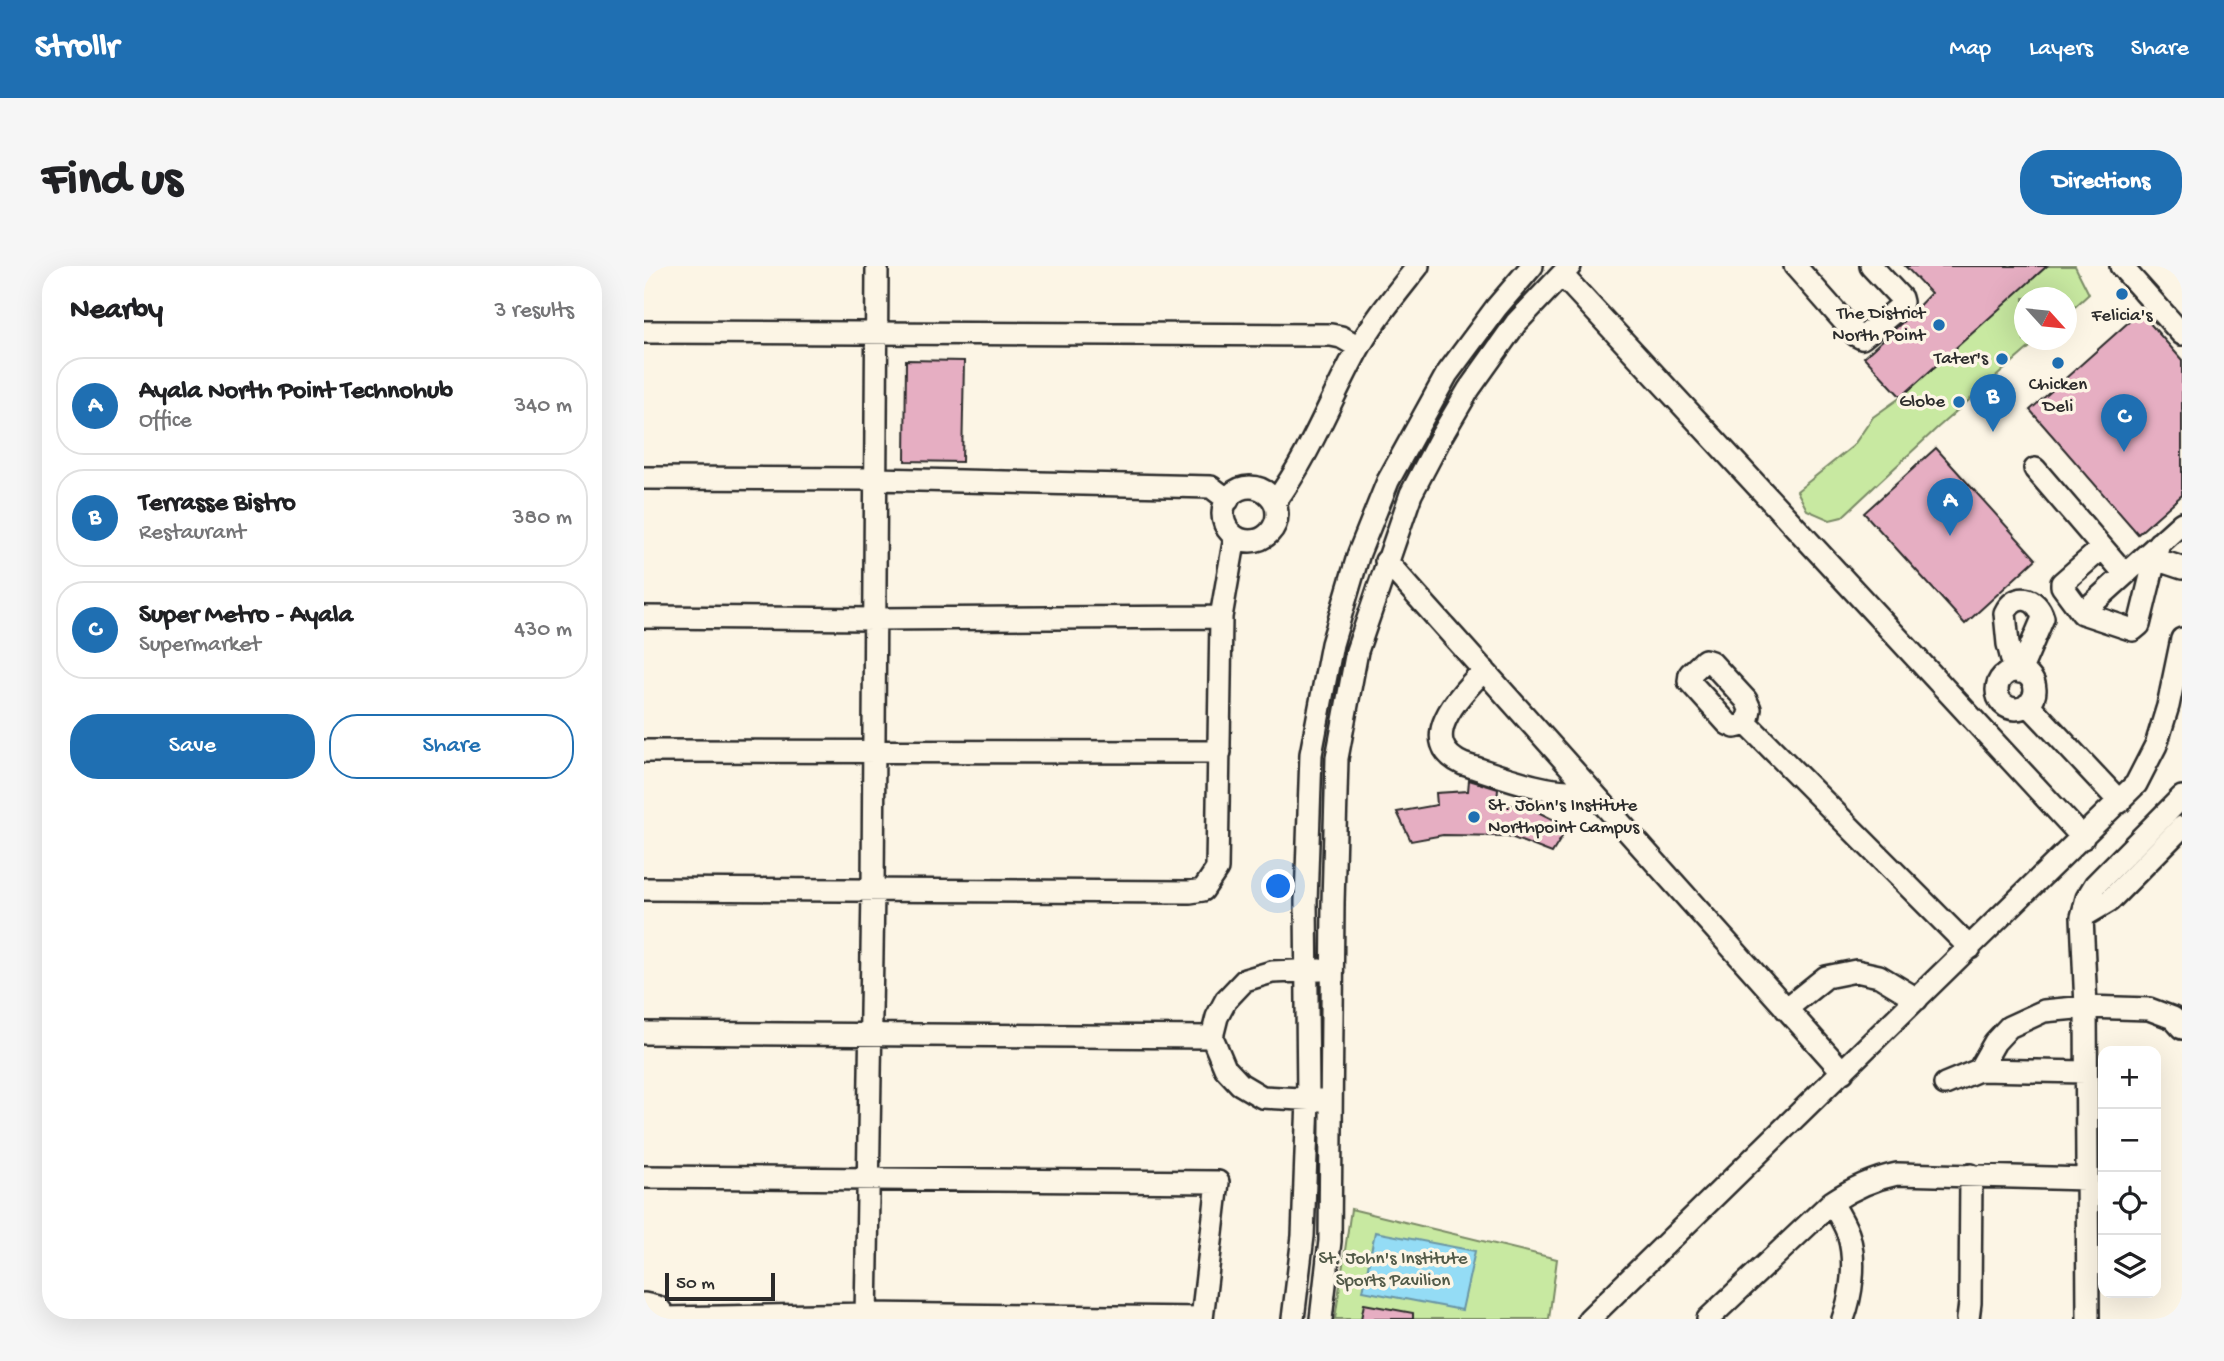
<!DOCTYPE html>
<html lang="en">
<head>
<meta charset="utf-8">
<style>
	:root { --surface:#fff; --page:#f6f6f6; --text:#202124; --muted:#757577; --line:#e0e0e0; --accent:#1f6fb2 }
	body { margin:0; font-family:"Gochi Hand",sans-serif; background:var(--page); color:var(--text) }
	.controls { position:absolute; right:21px; bottom:21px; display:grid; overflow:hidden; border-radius:14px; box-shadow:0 7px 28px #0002 }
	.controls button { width:63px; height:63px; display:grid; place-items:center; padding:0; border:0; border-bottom:2px solid var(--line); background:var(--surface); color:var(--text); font:35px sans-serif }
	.compass { position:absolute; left:1370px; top:21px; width:63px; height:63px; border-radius:50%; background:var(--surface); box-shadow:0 7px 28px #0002; rotate:117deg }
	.scale { position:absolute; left:21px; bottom:18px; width:110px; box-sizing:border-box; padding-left:7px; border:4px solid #2b2b2b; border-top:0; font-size:19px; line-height:24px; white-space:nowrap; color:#2b2b2b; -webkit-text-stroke:5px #fcf5e5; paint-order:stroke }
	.you { position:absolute; left:635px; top:621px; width:24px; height:24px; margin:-18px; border:5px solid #fff; border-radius:50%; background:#1a73e8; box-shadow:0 0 0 10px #1a73e833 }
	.badge { display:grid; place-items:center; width:46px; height:46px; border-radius:50%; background:var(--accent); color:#fff; font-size:23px; font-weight:700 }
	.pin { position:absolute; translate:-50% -58px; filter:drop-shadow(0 2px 4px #0008) }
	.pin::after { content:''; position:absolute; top:37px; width:24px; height:21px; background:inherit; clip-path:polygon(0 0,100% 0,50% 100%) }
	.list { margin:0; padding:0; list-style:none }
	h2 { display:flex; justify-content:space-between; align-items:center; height:91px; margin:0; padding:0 28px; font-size:30px }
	h2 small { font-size:23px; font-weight:400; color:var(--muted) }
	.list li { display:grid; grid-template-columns:46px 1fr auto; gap:21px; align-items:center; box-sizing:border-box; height:98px; margin:0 14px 14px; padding:0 14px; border:2px solid var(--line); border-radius:28px }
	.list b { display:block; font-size:26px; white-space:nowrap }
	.list p { margin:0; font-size:23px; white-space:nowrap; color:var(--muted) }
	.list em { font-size:23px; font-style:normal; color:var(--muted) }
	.actions { display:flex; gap:14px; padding:21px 28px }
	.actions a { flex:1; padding:16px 0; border:2px solid var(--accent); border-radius:28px; text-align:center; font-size:24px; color:var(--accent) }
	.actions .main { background:var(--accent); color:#fff }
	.icon { flex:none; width:38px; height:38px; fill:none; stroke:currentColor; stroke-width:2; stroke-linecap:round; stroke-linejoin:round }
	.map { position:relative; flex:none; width:1538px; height:1053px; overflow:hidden; border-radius:28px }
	header { display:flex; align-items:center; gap:42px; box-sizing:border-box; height:98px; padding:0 35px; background:var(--accent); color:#fff }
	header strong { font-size:33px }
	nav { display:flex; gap:38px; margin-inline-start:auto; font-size:24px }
	.intro { display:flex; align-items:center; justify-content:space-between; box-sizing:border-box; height:168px; padding:0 42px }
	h1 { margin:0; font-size:49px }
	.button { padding:18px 32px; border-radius:28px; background:var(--accent); color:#fff; font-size:24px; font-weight:700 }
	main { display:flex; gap:42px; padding:0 42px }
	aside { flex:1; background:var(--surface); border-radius:28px; box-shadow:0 7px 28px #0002 }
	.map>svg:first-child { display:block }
</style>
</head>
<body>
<header>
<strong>Strollr</strong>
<nav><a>Map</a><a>Layers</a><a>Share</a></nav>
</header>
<div class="intro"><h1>Find us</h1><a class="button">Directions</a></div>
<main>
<aside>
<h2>Nearby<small>3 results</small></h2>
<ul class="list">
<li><span class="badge">A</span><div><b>Ayala North Point Technohub</b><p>Office</p></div><em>340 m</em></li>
<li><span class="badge">B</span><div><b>Terrasse Bistro</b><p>Restaurant</p></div><em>380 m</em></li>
<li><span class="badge">C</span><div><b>Super Metro - Ayala</b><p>Supermarket</p></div><em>430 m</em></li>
</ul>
<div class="actions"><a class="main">Save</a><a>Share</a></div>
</aside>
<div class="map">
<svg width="1538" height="1053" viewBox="0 0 1538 1053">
	<rect width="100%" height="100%" fill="#fcf5e5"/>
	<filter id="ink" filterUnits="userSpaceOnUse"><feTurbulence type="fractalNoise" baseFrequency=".0143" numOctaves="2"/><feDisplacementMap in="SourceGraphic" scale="14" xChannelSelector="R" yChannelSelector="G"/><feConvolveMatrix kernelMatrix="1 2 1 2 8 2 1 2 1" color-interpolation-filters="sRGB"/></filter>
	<g filter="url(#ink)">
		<!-- green -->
		<path fill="#c8e9a1" stroke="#7a8a66" stroke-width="2" d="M 1403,0 L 1431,0 L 1445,28 L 1423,48 L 1422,32 L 1380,32 L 1380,74 L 1394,74 L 1292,163 L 1198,251 L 1186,254 L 1163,244 L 1153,225 L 1209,180 L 1229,151 L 1257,131 Z
			M 707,943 L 913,993 L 905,1053 L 691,1053 Z"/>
		<!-- water -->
		<path fill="#94dcf5" stroke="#6a95a4" stroke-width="2" d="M 731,966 L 831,985 L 818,1044 L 719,1025 Z"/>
		<!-- building -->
		<path fill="#e6aec2" stroke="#2b2b2b" stroke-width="2" d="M 1261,0 L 1403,0 L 1257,131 L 1220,91 L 1264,51 L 1287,27 Z
			M 1496,46 L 1538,94 L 1538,229 L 1494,268 L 1386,144 Z
			M 262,94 L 320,95 L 318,196 L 261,195 Z
			M 1292,182 L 1392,293 L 1321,358 L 1220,247 Z
			M 825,514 L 854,523 L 853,536 L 892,545 L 924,561 L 908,587 L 864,570 L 799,569 L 767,575 L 753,546 L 793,539 L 792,527 L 824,525 Z
			M 720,1038 L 769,1047 L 769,1053 L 717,1053 Z"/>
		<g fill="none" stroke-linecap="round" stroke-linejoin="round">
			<defs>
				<path id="minor" d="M 1151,0 L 1212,69 L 1218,72 L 1256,41 L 1258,36 L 1257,32 L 1227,0
					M 1477,0 L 1538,68
					M 918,9 L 1439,572
					M 0,66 L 687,69 L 697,71 L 715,81
					M 1391,203 L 1481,308
					M 0,212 L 232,213 L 567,221 L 584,234
					M579 248a27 27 0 1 1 54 0a27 27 0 1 1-54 0Z
					M 631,236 C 666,189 686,134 714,83 C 730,54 753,27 774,0
					M 1458,282 L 1418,317 L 1418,320 L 1438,347 L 1489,364 L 1495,359 L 1515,277
					M 1511,293 L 1538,302
					M 742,295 L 1199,806
					M 1438,347 L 1538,257
					M 0,351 L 230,353 L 577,351
					M 1061,394 L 1067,396 L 1102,434 L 1106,443 L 1103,458 L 1091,461 L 1084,458 L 1045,415 L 1046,408 Z
					M 840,404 C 816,429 770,475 819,498 C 849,507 906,530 935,524 L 940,516
					M 1371,405 L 1364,378 L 1361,347 C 1371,326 1393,330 1399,352 L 1376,406
					M1353 424a19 19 0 1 1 38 0a19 19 0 1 1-38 0Z
					M 1384,438 L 1476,536
					M 1103,458 L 1326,682
					M 0,485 L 576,486
					M 0,623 L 546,626 L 559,624 L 573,603 L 577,351 L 591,271
					M 1438,651 L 1465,635 L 1538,561
					M 1142,743 L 1182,711 L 1212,705 L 1235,710 L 1273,733
					M 0,767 L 568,771
					M 1335,804 L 1441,806
					M 1301,818 L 1335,804 L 1351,776 L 1365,761 L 1400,745 L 1442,741 L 1505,743 L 1529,752 L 1538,762
					M 676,834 L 618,831 L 596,818 L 581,802 L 568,771 L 573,751 L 582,734 L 601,714 L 628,706 L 676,704
					M 0,911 L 574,916 L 558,1053
					M 1188,936 C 1193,947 1202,959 1205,971 C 1212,995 1208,1029 1199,1053
					M 0,1038 L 14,1041 L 23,1053
					M 23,1052 L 222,1048 L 558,1052
					M 222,1053 L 229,624 L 233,0
					M 649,1053 L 659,970 L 664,833 L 662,636 L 667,488 L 688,378 L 715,287 L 744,215 L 803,108 L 852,42 L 888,0
					M 677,1053 L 686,975 L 689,637 L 693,492 L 713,385 L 767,228 L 798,169 L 825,123 L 872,57 L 926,0
					M 945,1053 L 1492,518 L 1512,479 L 1524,440 L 1538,373
					M 1064,1053 L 1188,936 C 1209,922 1228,913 1253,908 L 1442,913
					M 1324,1053 L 1326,1037 L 1327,909
					M 1444,1053 L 1442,741 L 1438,651 L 1443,632 L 1451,619 L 1538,531"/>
			</defs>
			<!-- minor casing -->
			<use href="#minor" stroke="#2b2b2b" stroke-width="26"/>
			<!-- minor -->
			<use href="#minor" stroke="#fcf5e5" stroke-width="21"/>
		</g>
	</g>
	<!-- markers -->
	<g fill="#1f6fb2" stroke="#fcf5e5" stroke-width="2.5">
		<circle cx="1478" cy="28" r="7"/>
		<circle cx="1295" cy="59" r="7"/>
		<circle cx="1358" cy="93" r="7"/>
		<circle cx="1414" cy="97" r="7"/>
		<circle cx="1315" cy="136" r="7"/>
		<circle cx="830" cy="551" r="7"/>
	</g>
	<g text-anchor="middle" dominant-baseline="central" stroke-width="7" stroke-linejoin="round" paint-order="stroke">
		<!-- poi labels -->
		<g font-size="19" fill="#2b2b2b" stroke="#fcf5e5" text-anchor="end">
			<text x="1281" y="48">The District<tspan x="1281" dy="22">North Point</tspan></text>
			<text x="1478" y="50" text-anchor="middle">Felicia's</text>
			<text x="1344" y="93">Tater's</text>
			<text x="1414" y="119" text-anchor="middle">Chicken<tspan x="1414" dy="22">Deli</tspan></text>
			<text x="1301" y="136">Globe</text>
			<text x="844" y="540" text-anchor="start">St. John's Institute<tspan x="844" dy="22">Northpoint Campus</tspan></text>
		</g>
		<!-- park labels -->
		<g font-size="19" fill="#525a48" stroke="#fcf5e5">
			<text x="749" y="993">St. John's Institute<tspan x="749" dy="22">Sports Pavilion</tspan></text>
		</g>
	</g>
</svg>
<div class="controls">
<button>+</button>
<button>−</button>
<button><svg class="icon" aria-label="locate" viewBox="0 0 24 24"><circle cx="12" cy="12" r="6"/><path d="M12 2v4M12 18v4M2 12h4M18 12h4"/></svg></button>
<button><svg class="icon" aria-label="layers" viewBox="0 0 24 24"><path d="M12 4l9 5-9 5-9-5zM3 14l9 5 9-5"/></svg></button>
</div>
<svg class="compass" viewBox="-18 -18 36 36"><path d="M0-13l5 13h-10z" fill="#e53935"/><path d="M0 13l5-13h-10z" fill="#757577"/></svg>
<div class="scale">50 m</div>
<div class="you"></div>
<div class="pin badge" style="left:1306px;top:270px">A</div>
<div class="pin badge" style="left:1349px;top:166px">B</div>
<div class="pin badge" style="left:1480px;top:186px">C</div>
</div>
</main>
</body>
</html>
